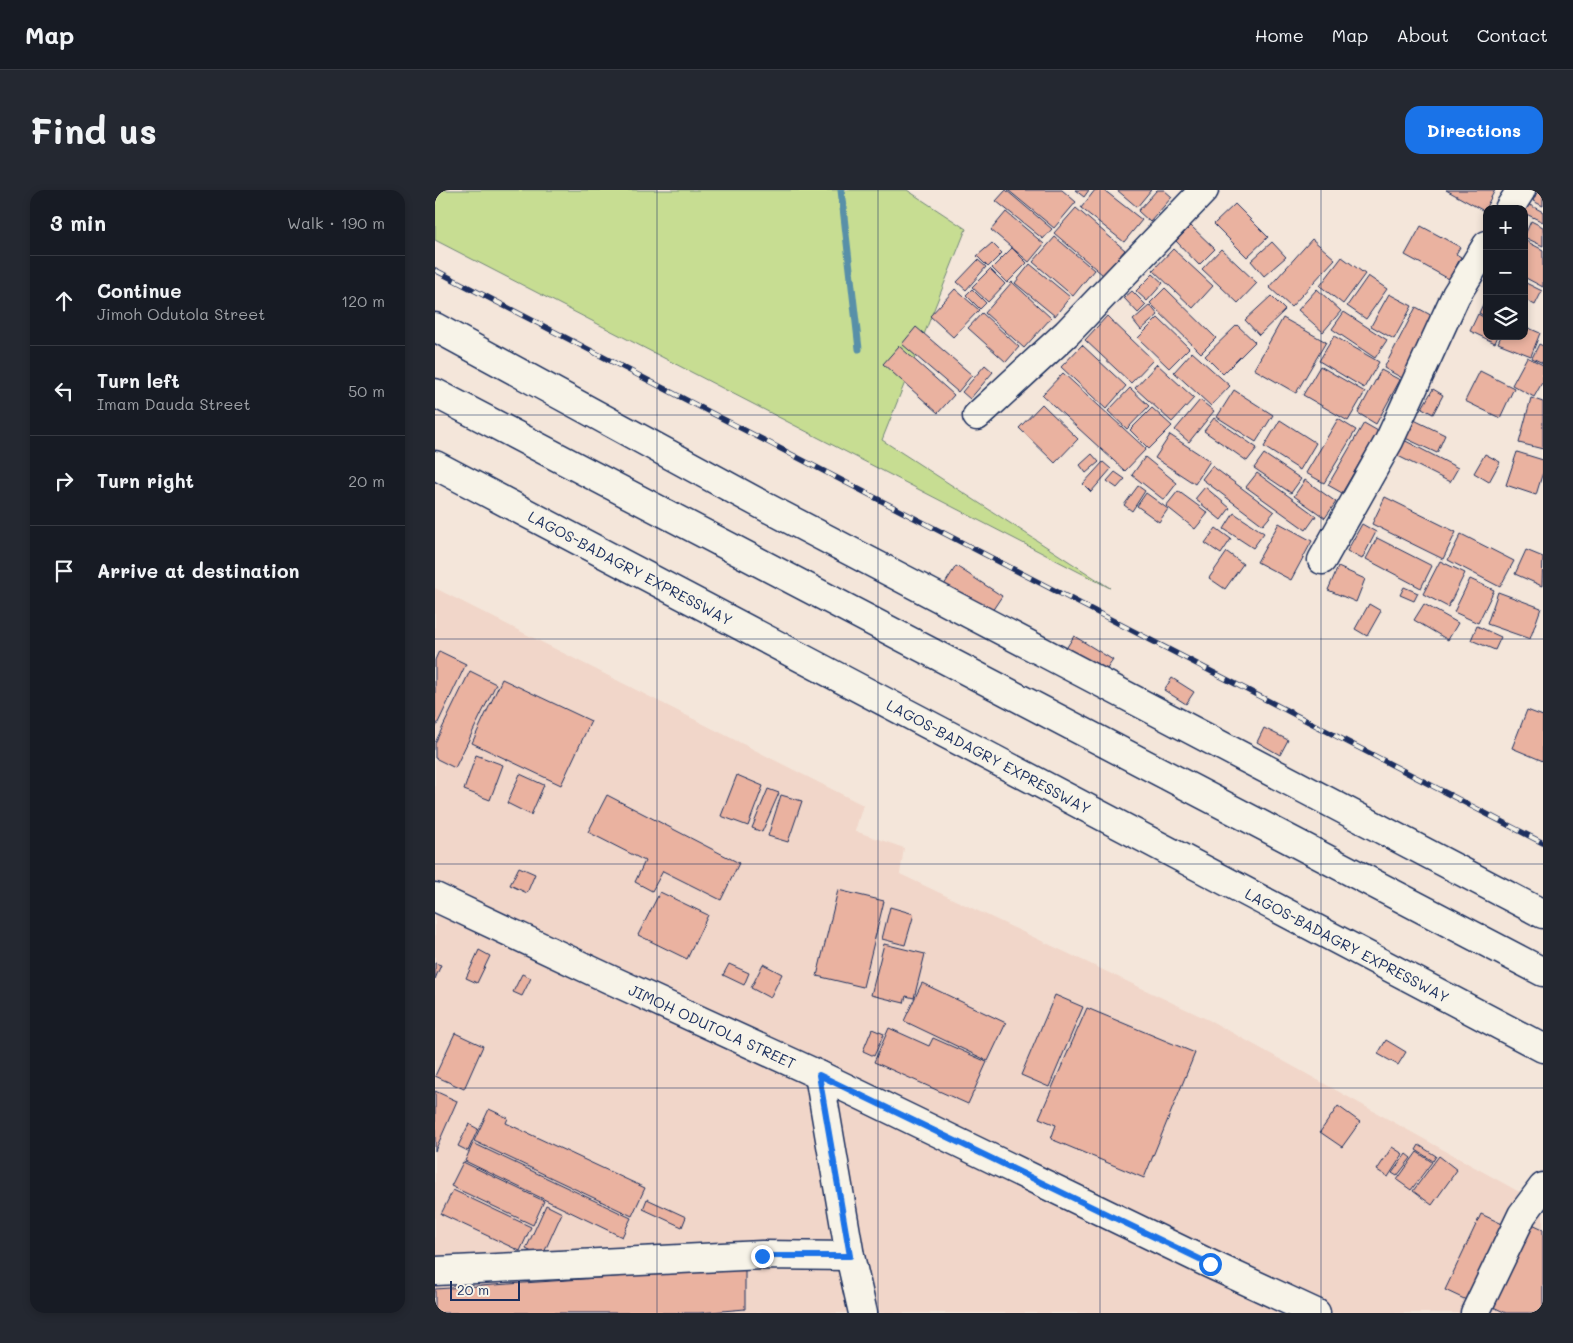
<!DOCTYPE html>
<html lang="en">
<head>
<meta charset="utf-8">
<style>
	:root { --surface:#171b24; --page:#242831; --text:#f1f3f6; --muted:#9ea1a6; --line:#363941; --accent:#1a73e8 }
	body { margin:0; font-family:Mali,sans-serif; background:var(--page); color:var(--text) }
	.controls { position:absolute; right:15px; top:15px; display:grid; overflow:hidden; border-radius:10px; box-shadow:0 2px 8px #0003 }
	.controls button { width:45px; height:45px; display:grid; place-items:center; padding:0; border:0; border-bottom:1px solid var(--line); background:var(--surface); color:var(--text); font:25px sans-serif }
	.scale { position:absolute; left:15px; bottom:12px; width:70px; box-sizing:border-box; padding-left:5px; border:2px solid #1b2f5e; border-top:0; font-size:14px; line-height:18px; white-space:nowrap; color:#1b2f5e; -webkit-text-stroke:4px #f7f3e8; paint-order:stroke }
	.stop { position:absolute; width:15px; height:15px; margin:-11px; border:4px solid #1a73e8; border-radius:50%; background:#fff }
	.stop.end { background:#1a73e8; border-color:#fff; box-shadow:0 1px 5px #0008 }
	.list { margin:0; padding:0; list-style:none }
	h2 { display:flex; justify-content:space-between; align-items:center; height:65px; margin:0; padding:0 20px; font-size:21px }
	h2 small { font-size:16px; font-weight:400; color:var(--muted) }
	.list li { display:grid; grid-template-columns:32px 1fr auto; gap:15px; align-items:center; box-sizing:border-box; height:90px; padding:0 20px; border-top:1px solid var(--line) }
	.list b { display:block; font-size:19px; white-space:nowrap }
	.list p { margin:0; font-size:16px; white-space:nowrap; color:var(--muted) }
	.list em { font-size:16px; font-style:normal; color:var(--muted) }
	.icon { flex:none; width:28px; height:28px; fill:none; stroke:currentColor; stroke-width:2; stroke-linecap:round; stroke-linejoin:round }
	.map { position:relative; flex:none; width:1108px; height:1123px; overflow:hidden; border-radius:15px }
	header { display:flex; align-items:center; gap:30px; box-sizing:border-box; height:70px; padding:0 25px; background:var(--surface); border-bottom:1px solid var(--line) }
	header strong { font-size:24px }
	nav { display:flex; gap:28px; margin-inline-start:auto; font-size:18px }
	.intro { display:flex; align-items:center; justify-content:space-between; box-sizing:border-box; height:120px; padding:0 30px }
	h1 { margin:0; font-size:35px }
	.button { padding:12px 22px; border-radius:15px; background:var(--accent); color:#fff; font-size:18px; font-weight:700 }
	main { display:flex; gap:30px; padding:0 30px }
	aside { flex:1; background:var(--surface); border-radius:15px; box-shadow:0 2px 8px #0003 }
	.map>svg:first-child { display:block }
</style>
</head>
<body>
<header>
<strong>Map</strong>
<nav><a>Home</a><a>Map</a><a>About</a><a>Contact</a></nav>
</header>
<div class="intro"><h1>Find us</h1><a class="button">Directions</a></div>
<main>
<aside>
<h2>3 min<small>Walk · 190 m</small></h2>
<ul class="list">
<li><svg class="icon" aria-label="ahead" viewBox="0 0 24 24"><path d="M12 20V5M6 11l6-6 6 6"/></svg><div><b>Continue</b><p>Jimoh Odutola Street</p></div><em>120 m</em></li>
<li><svg class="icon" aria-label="left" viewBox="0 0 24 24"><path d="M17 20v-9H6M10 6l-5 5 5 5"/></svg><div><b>Turn left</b><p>Imam Dauda Street</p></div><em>50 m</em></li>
<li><svg class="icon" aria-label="right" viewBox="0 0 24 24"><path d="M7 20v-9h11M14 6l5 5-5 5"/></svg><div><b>Turn right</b></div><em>20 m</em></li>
<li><svg class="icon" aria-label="arrive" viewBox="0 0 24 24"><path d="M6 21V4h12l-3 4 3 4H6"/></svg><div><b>Arrive at destination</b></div></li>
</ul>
</aside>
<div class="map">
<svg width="1108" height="1123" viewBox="0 0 1108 1123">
	<rect width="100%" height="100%" fill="#f4e6da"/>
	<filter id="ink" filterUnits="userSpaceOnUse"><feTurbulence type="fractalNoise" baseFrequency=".02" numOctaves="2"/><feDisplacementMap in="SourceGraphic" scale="10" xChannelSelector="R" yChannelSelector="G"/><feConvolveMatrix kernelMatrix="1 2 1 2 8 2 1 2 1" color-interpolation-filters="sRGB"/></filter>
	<g filter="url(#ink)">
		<!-- built -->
		<path fill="#f1d6c9" d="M 0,398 L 428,615 L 420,641 L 469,658 L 465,684 L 778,832 L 1108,1015 L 1108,1123 L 0,1123 Z"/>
		<!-- green -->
		<path fill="#c7dd92" stroke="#718678" d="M 0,0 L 472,0 L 531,39 L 447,250 L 675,398 L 0,50 Z"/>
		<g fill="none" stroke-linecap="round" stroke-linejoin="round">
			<!-- stream -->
			<path stroke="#5890a8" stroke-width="7" d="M 406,0 L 424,159"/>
		</g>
		<!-- building -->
		<path fill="#eab2a0" stroke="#1b2f5e" d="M 571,0 L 617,39 L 608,49 L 561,11 Z
			M 573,0 L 627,0 L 641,12 L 619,38 Z
			M 640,0 L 654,0 L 649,7 Z
			M 660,0 L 669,0 L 707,30 L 689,52 L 646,18 Z
			M 682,0 L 716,0 L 702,17 Z
			M 722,0 L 729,0 L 737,7 L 715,32 L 703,21 Z
			M 1011,0 L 1060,0 L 1049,21 Z
			M 1103,0 L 1108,0 L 1108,16 L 1098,11 Z
			M 800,14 L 833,47 L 812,67 L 779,34 Z
			M 1093,14 L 1108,22 L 1108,32 L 1089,23 Z
			M 641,18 L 690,60 L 668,85 L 619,43 Z
			M 571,22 L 609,54 L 594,72 L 556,40 Z
			M 1096,31 L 1108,37 L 1108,56 L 1089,47 Z
			M 756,36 L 780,59 L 764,75 L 741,51 Z
			M 986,36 L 1025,57 L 1021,64 L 1026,67 L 1014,89 L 970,65 Z
			M 620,47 L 659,80 L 638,106 L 598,72 Z
			M 877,49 L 900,69 L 856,117 L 834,97 Z
			M 1089,50 L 1108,60 L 1108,97 L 1089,87 Z
			M 837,52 L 851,67 L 829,86 L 816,71 Z
			M 557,53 L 567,63 L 553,77 L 542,66 Z
			M 577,58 L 592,73 L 572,93 L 557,78 Z
			M 738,59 L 778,96 L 758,118 L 718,80 Z
			M 786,59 L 822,93 L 803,113 L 767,79 Z
			M 907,67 L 930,84 L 908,114 L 885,96 Z
			M 543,70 L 551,77 L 531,100 L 522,92 Z
			M 595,74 L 635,107 L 620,126 L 580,93 Z
			M 555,79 L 570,94 L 553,112 L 537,97 Z
			M 718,84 L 728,93 L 712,111 L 701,101 Z
			M 933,86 L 952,99 L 931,129 L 912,116 Z
			M 577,92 L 616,128 L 589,158 L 550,123 Z
			M 1089,92 L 1107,101 L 1100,115 L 1089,109 Z
			M 730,98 L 781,148 L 766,163 L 715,113 Z
			M 520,99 L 544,120 L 518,147 L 495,126 Z
			M 537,99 L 551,113 L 545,119 L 531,105 Z
			M 882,99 L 906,121 L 888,142 L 863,120 Z
			M 697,101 L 711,115 L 703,123 L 689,108 Z
			M 954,104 L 977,116 L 959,149 L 936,136 Z
			M 836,106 L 850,120 L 824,145 L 810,130 Z
			M 1050,110 L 1052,111 L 1052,127 L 1044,123 Z
			M 715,115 L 723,125 L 706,140 L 698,130 Z
			M 981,117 L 1001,128 L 969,189 L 949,178 Z
			M 909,122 L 952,150 L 940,168 L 897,139 Z
			M 547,123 L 584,157 L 571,172 L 533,138 Z
			M 1043,124 L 1052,129 L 1052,146 L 1063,146 L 1060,153 L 1035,141 Z
			M 672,126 L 718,170 L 696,193 L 650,150 Z
			M 723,128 L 754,158 L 734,178 L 703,148 Z
			M 848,128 L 891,152 L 861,203 L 819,179 Z
			M 802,135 L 820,152 L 788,184 L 770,166 Z
			M 1089,136 L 1105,143 L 1096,166 L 1063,153 L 1066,146 L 1089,146 Z
			M 481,137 L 537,185 L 523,202 L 467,154 Z
			M 899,146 L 944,172 L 929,198 L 884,171 Z
			M 1104,154 L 1108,156 L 1108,173 L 1097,168 Z
			M 647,155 L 691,196 L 671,219 L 626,177 Z
			M 464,156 L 519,205 L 503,223 L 448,174 Z
			M 757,162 L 795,196 L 776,216 L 739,182 Z
			M 1092,167 L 1108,175 L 1108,191 L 1099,207 L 1077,195 Z
			M 722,174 L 759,208 L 737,232 L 700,198 Z
			M 550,175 L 558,182 L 535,209 L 527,202 Z
			M 885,176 L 930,202 L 913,231 L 868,205 Z
			M 946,180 L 965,190 L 941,234 L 923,223 Z
			M 1045,181 L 1079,198 L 1065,228 L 1030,211 Z
			M 628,183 L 711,259 L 690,281 L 607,205 Z
			M 695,198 L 714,216 L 692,239 L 673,221 Z
			M 998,199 L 1008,205 L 998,224 L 987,218 Z
			M 799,200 L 838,225 L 821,252 L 782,227 Z
			M 1096,208 L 1108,212 L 1108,259 L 1084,253 Z
			M 765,210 L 779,221 L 754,252 L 740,240 Z
			M 607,214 L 643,249 L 620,273 L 584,238 Z
			M 717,218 L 737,236 L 714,259 L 695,240 Z
			M 779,228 L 822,258 L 812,271 L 769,241 Z
			M 903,229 L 921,240 L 889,293 L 871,283 Z
			M 977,229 L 1010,245 L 1002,263 L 968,247 Z
			M 845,230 L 881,253 L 865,280 L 829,257 Z
			M 929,233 L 943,241 L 907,303 L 893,295 Z
			M 735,245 L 775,271 L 760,294 L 720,268 Z
			M 963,247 L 1023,278 L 1015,292 L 955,262 Z
			M 1082,262 L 1108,270 L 1108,282 L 1101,305 L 1071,295 Z
			M 657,264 L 664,272 L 651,283 L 645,275 Z
			M 829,264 L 866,289 L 856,303 L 819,278 Z
			M 1050,264 L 1065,272 L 1054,292 L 1039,283 Z
			M 710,267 L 742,293 L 729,310 L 697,285 Z
			M 668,272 L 676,279 L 656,302 L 648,294 Z
			M 777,276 L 839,322 L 828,335 L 767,289 Z
			M 680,282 L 690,289 L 682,298 L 672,291 Z
			M 822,283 L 881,326 L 871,340 L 811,297 Z
			M 870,290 L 901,312 L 890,328 L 859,306 Z
			M 703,296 L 710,301 L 697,321 L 689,315 Z
			M 770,297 L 795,318 L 786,330 L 760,309 Z
			M 743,301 L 773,323 L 760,339 L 731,316 Z
			M 711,303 L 733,319 L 724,332 L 702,316 Z
			M 950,307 L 1021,342 L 1008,369 L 937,334 Z
			M 799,323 L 829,343 L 818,358 L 789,339 Z
			M 844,333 L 877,351 L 856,390 L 822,372 Z
			M 927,334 L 941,342 L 927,369 L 912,361 Z
			M 781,338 L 796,349 L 786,364 L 770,353 Z
			M 1026,344 L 1079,371 L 1065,397 L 1013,370 Z
			M 942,348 L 997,376 L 986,398 L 931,369 Z
			M 1091,360 L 1108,367 L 1107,396 L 1080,384 Z
			M 792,362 L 808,374 L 790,399 L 774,388 Z
			M 1005,371 L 1030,383 L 1013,417 L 988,404 Z
			M 521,376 L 567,406 L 555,424 L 509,395 Z
			M 903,377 L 930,389 L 921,412 L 893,400 Z
			M 1035,389 L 1059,400 L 1043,433 L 1019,422 Z
			M 969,397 L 983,403 L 979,411 L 965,405 Z
			M 1063,402 L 1106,418 L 1095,449 L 1052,434 Z
			M 934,414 L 946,421 L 932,446 L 920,439 Z
			M 989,414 L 1023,433 L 1013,450 L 979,430 Z
			M 1042,436 L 1066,447 L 1060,460 L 1036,450 Z
			M 639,446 L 678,470 L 665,489 L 627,465 Z
			M 4,461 L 31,474 L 0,539 L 0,470 Z
			M 35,481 L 61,494 L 20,578 L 0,568 L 0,553 Z
			M 737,488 L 759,502 L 751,514 L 729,500 Z
			M 67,489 L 156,531 L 126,595 L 37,553 Z
			M 1092,520 L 1108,526 L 1108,571 L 1077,558 Z
			M 829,538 L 853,550 L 845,565 L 822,552 Z
			M 41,565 L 68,575 L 55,610 L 29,600 Z
			M 85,584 L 109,595 L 96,625 L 72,613 Z
			M 302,585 L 328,596 L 313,636 L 286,626 Z
			M 333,599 L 344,603 L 327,642 L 317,638 Z
			M 172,605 L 304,673 L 286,710 L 228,681 L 217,701 L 200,692 L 210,671 L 153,642 Z
			M 346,605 L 367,611 L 353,652 L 333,646 Z
			M 84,677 L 100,684 L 92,703 L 75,695 Z
			M 403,700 L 449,711 L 428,797 L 382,786 Z
			M 225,702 L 273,725 L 252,769 L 203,745 Z
			M 455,717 L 479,724 L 470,755 L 447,749 Z
			M 449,754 L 490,764 L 479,808 L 471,806 L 469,813 L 436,805 Z
			M 44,760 L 55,766 L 42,793 L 31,788 Z
			M 0,773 L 6,775 L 0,789 Z
			M 294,774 L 314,783 L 309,795 L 288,785 Z
			M 328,774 L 347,784 L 335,808 L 316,798 Z
			M 87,784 L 96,788 L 87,806 L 78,802 Z
			M 487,793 L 571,833 L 553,871 L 469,831 Z
			M 620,805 L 648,817 L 614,897 L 586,885 Z
			M 652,818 L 760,863 L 709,988 L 616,949 L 621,935 L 604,928 Z
			M 454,838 L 494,856 L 498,848 L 552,872 L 533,914 L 439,872 Z
			M 437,839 L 449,844 L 439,866 L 428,861 Z
			M 20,843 L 48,856 L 29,899 L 0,886 Z
			M 951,850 L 971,862 L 963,875 L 943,864 Z
			M 0,901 L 22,911 L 0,961 Z
			M 903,916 L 925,932 L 907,957 L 885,942 Z
			M 54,919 L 73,928 L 71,933 L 210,998 L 197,1026 L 39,951 Z
			M 34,934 L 43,939 L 33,961 L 23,956 Z
			M 38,953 L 196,1028 L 187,1047 L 30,971 Z
			M 984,955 L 1001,966 L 998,971 L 981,960 Z
			M 957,957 L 968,964 L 953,987 L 942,980 Z
			M 982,962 L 997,972 L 976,1000 L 962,990 Z
			M 971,964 L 976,968 L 962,986 L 957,983 Z
			M 1004,966 L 1022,980 L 997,1015 L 978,1001 Z
			M 28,972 L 109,1011 L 98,1035 L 16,996 Z
			M 18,1000 L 96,1037 L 85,1061 L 6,1024 Z
			M 212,1009 L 251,1027 L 247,1037 L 208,1019 Z
			M 111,1015 L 127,1023 L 107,1067 L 91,1059 Z
			M 1046,1024 L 1078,1039 L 1042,1115 L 1010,1100 Z
			M 1093,1032 L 1108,1039 L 1108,1123 L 1071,1123 L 1054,1115 Z
			M 310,1078 L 310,1119 L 264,1123 L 0,1123 L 0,1099 Z"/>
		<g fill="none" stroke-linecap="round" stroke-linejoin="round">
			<defs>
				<g id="minor">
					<path d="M 1074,19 L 1086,0"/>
					<path d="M 0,137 L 329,316 L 1108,724"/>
					<path d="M 542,226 L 632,143 L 769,0"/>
					<path d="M 887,370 L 954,251 L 1021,105 L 1052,55"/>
					<path id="s1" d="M 0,707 L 172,788 L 384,885 L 775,1074 L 881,1123"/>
					<path d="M 384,885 L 415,1066 L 428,1123"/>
					<path d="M 1,1081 L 327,1065 L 415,1066"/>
					<path d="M 1040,1123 L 1087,1025 L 1108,997"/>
				</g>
				<g id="highway">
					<path d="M 0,203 L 1108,782"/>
					<path id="s2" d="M 0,275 L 1108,858"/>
				</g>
			</defs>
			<!-- minor casing -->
			<use href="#minor" stroke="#1b2f5e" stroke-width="31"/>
			<!-- highway casing -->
			<use href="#highway" stroke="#1b2f5e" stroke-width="31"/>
			<!-- minor -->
			<use href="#minor" stroke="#f7f3e8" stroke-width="28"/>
			<!-- highway -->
			<use href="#highway" stroke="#f7f3e8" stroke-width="28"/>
			<defs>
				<path id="rail" d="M 0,80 L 1108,653"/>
			</defs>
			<!-- rail casing -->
			<use href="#rail" stroke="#1b2f5e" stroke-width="5.5"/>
			<!-- rail -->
			<use href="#rail" stroke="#f7f3e8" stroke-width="4" stroke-dasharray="11" stroke-linecap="butt"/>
		</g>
	</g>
	<g fill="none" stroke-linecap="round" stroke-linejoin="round" filter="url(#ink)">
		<!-- route -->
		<path stroke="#1a73e8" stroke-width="6" d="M 327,1066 L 415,1066 L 384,885 L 775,1074"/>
	</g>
	<!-- grid -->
	<path fill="none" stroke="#1b2f5e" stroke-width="1" stroke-opacity="0.55" d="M 222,0 L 222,1123M 443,0 L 443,1123M 665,0 L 665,1123M 886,0 L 886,1123M 0,225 L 1108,225M 0,449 L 1108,449M 0,674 L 1108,674M 0,898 L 1108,898"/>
	<g text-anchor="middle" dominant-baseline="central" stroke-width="4" stroke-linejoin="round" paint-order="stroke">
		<!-- street labels -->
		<g font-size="15" fill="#1b2f5e" stroke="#f7f3e8">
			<text stroke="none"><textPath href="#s2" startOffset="221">LAGOS-BADAGRY EXPRESSWAY</textPath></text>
			<text stroke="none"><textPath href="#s2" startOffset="626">LAGOS-BADAGRY EXPRESSWAY</textPath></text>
			<text stroke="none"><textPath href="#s2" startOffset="1031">LAGOS-BADAGRY EXPRESSWAY</textPath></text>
			<text stroke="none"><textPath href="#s1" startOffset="306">JIMOH ODUTOLA STREET</textPath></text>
		</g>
	</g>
</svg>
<div class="controls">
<button>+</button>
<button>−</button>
<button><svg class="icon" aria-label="layers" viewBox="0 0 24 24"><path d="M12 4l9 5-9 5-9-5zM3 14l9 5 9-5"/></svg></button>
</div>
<div class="scale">20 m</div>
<div class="stop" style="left:775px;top:1074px"></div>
<div class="stop end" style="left:327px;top:1066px"></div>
</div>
</main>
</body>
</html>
